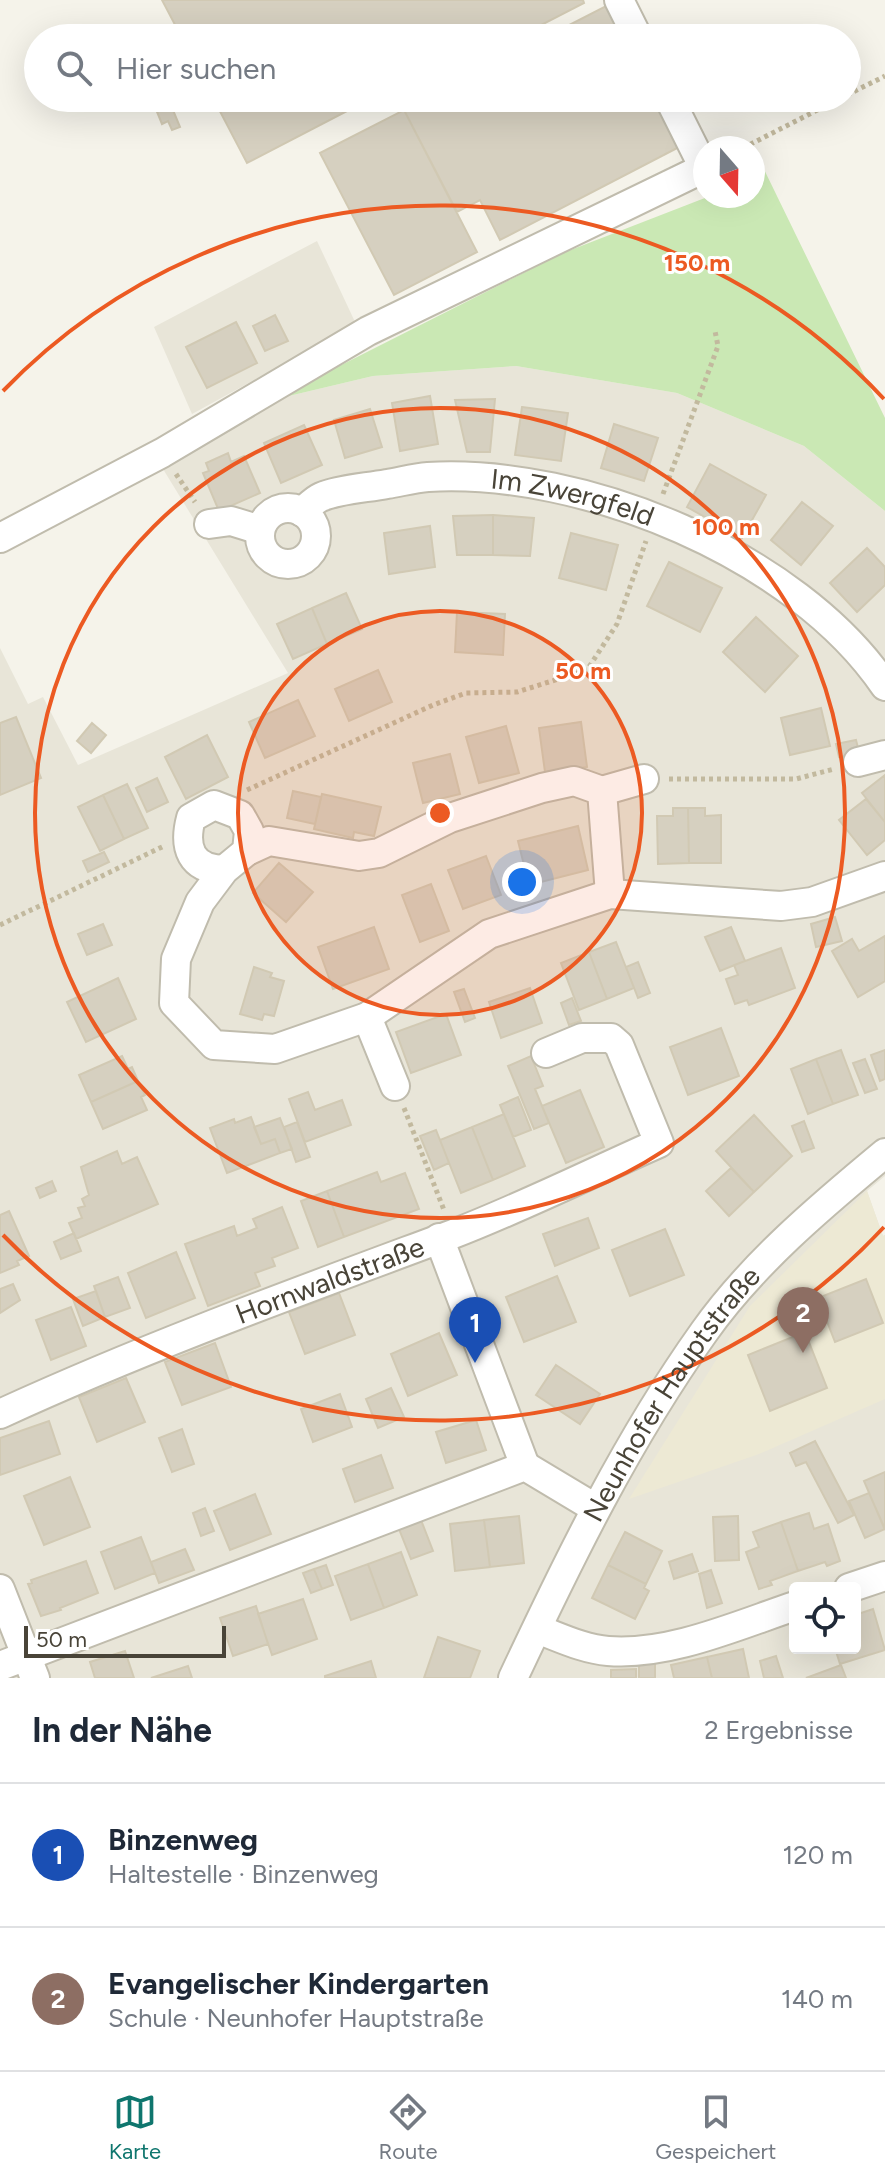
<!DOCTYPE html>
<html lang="de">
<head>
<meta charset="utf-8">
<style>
	:root { --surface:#fff; --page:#f6f6f7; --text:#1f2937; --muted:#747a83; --line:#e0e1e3; --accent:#0f766e }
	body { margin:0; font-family:Figtree,sans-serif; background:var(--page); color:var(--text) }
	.controls { position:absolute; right:24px; bottom:24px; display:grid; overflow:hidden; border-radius:8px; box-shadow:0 8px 32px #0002 }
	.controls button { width:72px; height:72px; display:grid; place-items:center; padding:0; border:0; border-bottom:2px solid var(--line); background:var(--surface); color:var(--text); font:40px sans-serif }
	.compass { position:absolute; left:693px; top:136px; width:72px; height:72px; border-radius:50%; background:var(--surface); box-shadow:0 8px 32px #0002; rotate:160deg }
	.scale { position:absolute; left:24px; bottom:20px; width:202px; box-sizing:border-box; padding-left:8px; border:4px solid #494438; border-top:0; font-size:22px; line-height:28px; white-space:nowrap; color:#494438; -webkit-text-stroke:6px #fff; paint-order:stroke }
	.you { position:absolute; left:522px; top:882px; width:28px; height:28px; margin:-20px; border:6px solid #fff; border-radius:50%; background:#1a73e8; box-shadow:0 0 0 12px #1a73e833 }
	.badge { display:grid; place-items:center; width:52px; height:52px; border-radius:50%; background:var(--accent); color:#fff; font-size:26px; font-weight:700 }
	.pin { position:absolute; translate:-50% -66px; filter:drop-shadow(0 2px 4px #0008) }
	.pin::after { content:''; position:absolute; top:42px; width:28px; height:24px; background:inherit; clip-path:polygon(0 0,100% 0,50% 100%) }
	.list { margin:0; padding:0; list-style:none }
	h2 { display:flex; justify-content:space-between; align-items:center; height:104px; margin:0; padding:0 32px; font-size:34px }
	h2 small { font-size:26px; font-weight:400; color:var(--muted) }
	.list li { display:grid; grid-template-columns:52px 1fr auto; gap:24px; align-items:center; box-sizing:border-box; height:144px; padding:0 32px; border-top:2px solid var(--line) }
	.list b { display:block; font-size:30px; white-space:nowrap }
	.list p { margin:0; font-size:26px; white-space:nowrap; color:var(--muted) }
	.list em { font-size:26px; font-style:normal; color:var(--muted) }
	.icon { flex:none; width:44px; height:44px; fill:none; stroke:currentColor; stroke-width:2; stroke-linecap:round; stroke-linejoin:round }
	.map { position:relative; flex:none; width:885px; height:1678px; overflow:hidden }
	.search { position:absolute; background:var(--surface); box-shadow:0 8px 32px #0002; left:24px; right:24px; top:24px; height:88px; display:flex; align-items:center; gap:20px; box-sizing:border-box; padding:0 28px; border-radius:44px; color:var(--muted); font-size:30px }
	.sheet { height:392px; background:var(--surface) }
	nav { display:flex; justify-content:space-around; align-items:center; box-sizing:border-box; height:112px; border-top:2px solid var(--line); background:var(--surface); font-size:22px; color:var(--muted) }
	nav a { display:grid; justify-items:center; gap:4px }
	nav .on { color:var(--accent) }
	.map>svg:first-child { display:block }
</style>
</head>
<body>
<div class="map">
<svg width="885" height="1678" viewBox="0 0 885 1678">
	<rect width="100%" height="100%" fill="#f5f3ea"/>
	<!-- residential -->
	<path fill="#e8e5d8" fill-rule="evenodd" d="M 317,241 L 356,324 L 192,414 L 154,327 Z
		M 516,366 L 677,393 L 804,446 L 885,511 L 885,1176 L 867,1191 L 883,1236 L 885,1235 L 885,1678 L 0,1678 L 0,648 L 28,704 L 43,697 L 78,765 L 288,673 L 163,469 L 201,441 L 272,400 L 373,376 ZM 795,1588 L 855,1588 L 855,1648 L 795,1648 Z"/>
	<!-- education -->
	<path fill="#ede9d4" d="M 867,1191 L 883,1236 L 885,1235 L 885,1399 L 759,1454 L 629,1499 L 750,1306 Z"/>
	<!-- green -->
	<path fill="#cae8b4" d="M 758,157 L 885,418 L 885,511 L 804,446 L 677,393 L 516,366 L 373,376 L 272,400 L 563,253 L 710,196 L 753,196 L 753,164 Z"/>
	<!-- building -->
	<path fill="#d6d0c0" stroke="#d1c9b3" stroke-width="2" d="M 162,0 L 583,0 L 584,3 L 516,38 L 182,38 Z
		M 610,4 L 628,38 L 544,38 Z
		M 161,98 L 168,98 L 180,127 L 172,130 L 168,121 L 162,124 L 153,102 Z
		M 213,98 L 372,98 L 247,163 Z
		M 428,98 L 659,98 L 683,145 L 500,240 L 480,200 L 457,212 L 404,110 Z
		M 404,110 L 477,252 L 394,295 L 320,153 Z
		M 275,315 L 288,341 L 265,351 L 253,326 Z
		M 236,322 L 257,363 L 207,388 L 186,347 Z
		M 430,396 L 438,444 L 400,451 L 392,403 Z
		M 495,399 L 490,452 L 467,452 L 455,400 Z
		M 522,407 L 568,413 L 561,461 L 515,455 Z
		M 370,409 L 382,447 L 345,458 L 334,420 Z
		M 614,424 L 658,438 L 644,481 L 601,468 Z
		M 304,425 L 322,465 L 281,483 L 264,443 Z
		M 228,453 L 231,462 L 244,456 L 260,493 L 219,511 L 203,473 L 209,471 L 206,463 Z
		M 710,464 L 766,495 L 742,538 L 687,507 Z
		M 802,502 L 833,526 L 801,565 L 771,540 Z
		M 493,515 L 534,518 L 530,556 L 493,555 Z
		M 493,515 L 493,555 L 457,555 L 453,516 Z
		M 430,526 L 435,567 L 389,574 L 384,533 Z
		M 571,533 L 618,545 L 606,590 L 559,578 Z
		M 867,548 L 885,567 L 885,585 L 857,612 L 830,583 Z
		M 669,562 L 722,588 L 700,632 L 647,606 Z
		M 346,593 L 362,629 L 327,644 L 312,608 Z
		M 312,608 L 327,644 L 293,659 L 277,624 Z
		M 457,612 L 505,614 L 503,655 L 455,652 Z
		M 756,617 L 798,656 L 765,692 L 723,652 Z
		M 378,670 L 392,702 L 349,721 L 335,689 Z
		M 298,700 L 315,736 L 265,758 L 249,722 Z
		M 821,708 L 830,746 L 790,755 L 781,718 Z
		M 16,717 L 41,778 L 0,795 L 0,723 Z
		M 581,722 L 587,767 L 545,772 L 539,728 Z
		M 92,723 L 106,735 L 91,753 L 77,741 Z
		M 506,726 L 519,773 L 479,783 L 466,737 Z
		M 207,735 L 228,777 L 186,799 L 165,757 Z
		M 856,740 L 859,752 L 839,757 L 836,744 Z
		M 450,754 L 460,794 L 423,803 L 413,763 Z
		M 885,775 L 885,822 L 862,793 Z
		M 157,778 L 168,802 L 147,812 L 136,788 Z
		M 127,784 L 148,828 L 124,839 L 103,795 Z
		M 293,791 L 321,797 L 315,824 L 287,818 Z
		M 322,794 L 381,807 L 374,836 L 354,832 L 353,838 L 314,829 Z
		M 103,795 L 124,839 L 100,851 L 78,807 Z
		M 866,799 L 885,822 L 885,840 L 867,855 L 839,820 Z
		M 673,808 L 688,808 L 689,863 L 658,864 L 657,816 L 673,816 Z
		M 688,808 L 705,808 L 705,816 L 721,815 L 721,863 L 689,863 Z
		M 578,826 L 588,870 L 529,885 L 518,841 Z
		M 104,852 L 109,862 L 88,872 L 83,861 Z
		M 486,856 L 501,895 L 463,909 L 448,870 Z
		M 279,863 L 313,892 L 286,922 L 253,893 Z
		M 431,884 L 449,931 L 420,942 L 402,895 Z
		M 835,917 L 842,941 L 816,947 L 811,924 Z
		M 103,924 L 112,945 L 87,955 L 78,934 Z
		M 374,927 L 389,969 L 333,989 L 318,947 Z
		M 731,927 L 745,961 L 720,971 L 705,937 Z
		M 885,936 L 885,981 L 858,997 L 832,951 L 852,939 L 859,951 Z
		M 616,942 L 634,988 L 607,999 L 589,952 Z
		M 781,948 L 795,988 L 749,1005 L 747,1000 L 735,1004 L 726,979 L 738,975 L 734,965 Z
		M 589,952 L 607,999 L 579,1010 L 561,963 Z
		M 638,962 L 650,993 L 638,998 L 626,967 Z
		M 254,967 L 272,973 L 270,977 L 284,981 L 274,1016 L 264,1014 L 262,1020 L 240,1014 Z
		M 118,978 L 136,1019 L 86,1042 L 67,1002 Z
		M 530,988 L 542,1023 L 501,1038 L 489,1002 Z
		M 464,989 L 475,1018 L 465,1022 L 454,992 Z
		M 572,998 L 581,1021 L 569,1025 L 561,1003 Z
		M 446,1014 L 461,1055 L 411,1073 L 396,1032 Z
		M 721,1028 L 739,1076 L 688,1095 L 670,1047 Z
		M 841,1050 L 858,1095 L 833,1104 L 816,1059 Z
		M 885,1050 L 885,1079 L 880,1081 L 871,1055 Z
		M 122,1056 L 128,1069 L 132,1067 L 138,1081 L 91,1102 L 79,1075 Z
		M 531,1056 L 543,1086 L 535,1089 L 549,1123 L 534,1129 L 508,1066 Z
		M 816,1059 L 833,1104 L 808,1114 L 791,1069 Z
		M 865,1059 L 877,1089 L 865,1093 L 853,1063 Z
		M 138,1081 L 145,1095 L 141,1097 L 147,1110 L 103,1129 L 91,1102 Z
		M 580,1090 L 604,1147 L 566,1163 L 542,1106 Z
		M 308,1092 L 315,1110 L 342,1100 L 351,1125 L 305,1142 L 289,1099 Z
		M 518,1097 L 531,1130 L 513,1137 L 500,1105 Z
		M 504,1114 L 525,1166 L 493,1180 L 472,1127 Z
		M 754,1115 L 792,1156 L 754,1192 L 716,1151 Z
		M 251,1117 L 261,1144 L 275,1139 L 280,1153 L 227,1173 L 210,1128 L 234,1119 L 235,1123 Z
		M 280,1118 L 292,1149 L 280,1153 L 275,1139 L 261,1144 L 254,1127 Z
		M 804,1121 L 814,1148 L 802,1152 L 792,1126 Z
		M 297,1122 L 310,1157 L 296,1162 L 284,1127 Z
		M 472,1127 L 493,1180 L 461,1193 L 440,1140 Z
		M 436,1130 L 449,1163 L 434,1170 L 420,1136 Z
		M 117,1151 L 122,1164 L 137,1157 L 158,1204 L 76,1239 L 69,1223 L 82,1218 L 78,1208 L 85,1206 L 82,1199 L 89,1195 L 81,1167 Z
		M 731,1168 L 754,1192 L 729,1216 L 706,1191 Z
		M 377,1172 L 381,1182 L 405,1173 L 419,1209 L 344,1237 L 327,1191 Z
		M 52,1181 L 56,1191 L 40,1198 L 36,1188 Z
		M 327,1191 L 344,1237 L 318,1247 L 301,1201 Z
		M 282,1207 L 298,1248 L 272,1258 L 275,1266 L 255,1273 L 260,1286 L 208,1306 L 185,1244 L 234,1226 L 237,1236 L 257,1228 L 253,1219 Z
		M 9,1211 L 29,1256 L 17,1261 L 19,1265 L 0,1273 L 0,1215 Z
		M 588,1218 L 599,1248 L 555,1266 L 543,1234 Z
		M 665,1229 L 684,1275 L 630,1296 L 612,1250 Z
		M 74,1233 L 81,1251 L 61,1259 L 54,1242 Z
		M 176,1252 L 195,1298 L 146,1318 L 128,1273 Z
		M 557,1276 L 576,1322 L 524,1342 L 506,1297 Z
		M 118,1277 L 130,1308 L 105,1317 L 94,1286 Z
		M 866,1279 L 883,1323 L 835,1342 L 818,1298 Z
		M 13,1284 L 20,1300 L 0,1313 L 0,1289 Z
		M 96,1291 L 105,1317 L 83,1326 L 73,1299 Z
		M 339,1293 L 355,1335 L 305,1354 L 289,1312 Z
		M 71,1307 L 86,1346 L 51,1360 L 36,1320 Z
		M 805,1332 L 827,1388 L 770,1411 L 748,1355 Z
		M 439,1333 L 457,1375 L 408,1396 L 391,1354 Z
		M 215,1343 L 231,1387 L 182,1405 L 165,1362 Z
		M 556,1365 L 600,1394 L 580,1424 L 536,1395 Z
		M 126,1378 L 145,1422 L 97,1442 L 79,1397 Z
		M 391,1388 L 404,1417 L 378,1428 L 366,1399 Z
		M 340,1394 L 352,1427 L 313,1442 L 301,1409 Z
		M 476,1420 L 486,1450 L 446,1463 L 436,1432 Z
		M 49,1421 L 60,1454 L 0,1475 L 0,1438 Z
		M 182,1429 L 194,1464 L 172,1472 L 159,1438 Z
		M 815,1441 L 854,1515 L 838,1523 L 806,1462 L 796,1466 L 790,1453 Z
		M 381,1455 L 393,1488 L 355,1502 L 343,1469 Z
		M 885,1472 L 885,1530 L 864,1481 Z
		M 70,1477 L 90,1527 L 44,1545 L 24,1496 Z
		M 869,1493 L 885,1529 L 865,1538 L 849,1501 Z
		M 255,1494 L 271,1534 L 230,1550 L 214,1511 Z
		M 205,1508 L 214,1531 L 201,1536 L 193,1513 Z
		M 809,1513 L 814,1529 L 828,1524 L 840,1561 L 827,1566 L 825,1562 L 798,1571 L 781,1522 Z
		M 519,1516 L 524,1563 L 490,1567 L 484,1520 Z
		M 738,1516 L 739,1560 L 715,1561 L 713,1517 Z
		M 421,1520 L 433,1551 L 411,1559 L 399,1529 Z
		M 484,1520 L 490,1567 L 455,1571 L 450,1524 Z
		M 781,1522 L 798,1571 L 770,1581 L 772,1585 L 759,1589 L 746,1552 L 759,1547 L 753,1532 Z
		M 625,1532 L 662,1551 L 646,1584 L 608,1565 Z
		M 141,1537 L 155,1573 L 115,1589 L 101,1552 Z
		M 185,1549 L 194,1570 L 159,1583 L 151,1562 Z
		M 401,1552 L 417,1595 L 384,1608 L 368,1564 Z
		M 692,1554 L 698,1571 L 674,1579 L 669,1562 Z
		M 86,1561 L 98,1593 L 60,1608 L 61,1610 L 41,1616 L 28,1584 L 32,1583 L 31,1580 Z
		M 368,1564 L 384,1608 L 351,1620 L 335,1576 Z
		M 326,1565 L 333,1585 L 322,1589 L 314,1569 Z
		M 608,1565 L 646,1584 L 644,1588 L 649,1591 L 635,1619 L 592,1598 Z
		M 314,1569 L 322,1589 L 311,1593 L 303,1573 Z
		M 711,1570 L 722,1603 L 707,1608 L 699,1574 Z
		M 303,1599 L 317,1639 L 272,1655 L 258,1614 Z
		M 256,1606 L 268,1644 L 233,1656 L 220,1618 Z
		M 873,1609 L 885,1650 L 840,1664 L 835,1648 L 855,1648 L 855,1615 Z
		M 438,1637 L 480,1651 L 470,1678 L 424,1678 Z
		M 743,1649 L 749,1678 L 712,1678 L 707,1657 Z
		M 125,1651 L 134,1678 L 95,1678 L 90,1662 Z
		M 776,1656 L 783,1678 L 764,1678 L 760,1661 Z
		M 707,1657 L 712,1678 L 674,1678 L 671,1665 Z
		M 371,1661 L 376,1678 L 325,1678 L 325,1676 Z
		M 639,1664 L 655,1664 L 655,1678 L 639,1678 Z
		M 841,1665 L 846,1678 L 806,1678 Z
		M 188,1666 L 192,1678 L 151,1678 Z
		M 636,1669 L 636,1678 L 611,1678 L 611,1670 Z"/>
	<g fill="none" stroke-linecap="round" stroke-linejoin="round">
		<defs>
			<g id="minor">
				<path d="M 619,0 L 638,38"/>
				<circle cx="288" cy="536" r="28"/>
				<path id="s1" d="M 302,512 C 308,507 314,500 321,497 C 340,489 366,488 387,484 C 400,482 414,478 428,477 C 584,468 796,555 885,686"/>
				<path d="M 209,524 L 231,521 L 260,530"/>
				<path d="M 0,538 L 162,453 L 368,331 L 704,168 L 669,98"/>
				<path d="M 858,762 L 885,755"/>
				<path d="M 602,791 L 644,779"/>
				<path d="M 247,851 L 269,841 L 359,856 L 379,853 L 450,818 L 542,788 L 574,781 L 602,791 L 610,894"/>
				<path d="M 224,870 C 191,869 183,848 191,818 L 214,805 L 240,815 L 249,831 L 247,851 L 224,870 L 200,902 L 176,959 L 174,1003 L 214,1045 L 275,1049 L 367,1017 L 489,934 L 610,894 L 781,906 L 812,902 L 885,876"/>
				<path d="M 367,1017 L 395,1086"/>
				<path d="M 439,1238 L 525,1466"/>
				<path id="s2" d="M 0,1414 C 148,1346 300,1291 453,1234 C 523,1207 591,1173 659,1143 L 619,1045 L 611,1038 L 582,1038 L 546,1053"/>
				<path d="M 849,1588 L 885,1576"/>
				<path d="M 0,1589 L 35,1678"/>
				<path d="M 537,1629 C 559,1637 583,1649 608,1651 C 669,1656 738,1625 795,1606"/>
				<path d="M 0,1666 L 525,1466 L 595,1508"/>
				<path id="s3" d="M 513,1678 C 569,1559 627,1440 704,1332 C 752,1264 821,1206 885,1153"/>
			</g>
		</defs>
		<!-- minor casing -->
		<use href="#minor" stroke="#c0bcad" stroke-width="32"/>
		<!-- path -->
		<path stroke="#c2b99e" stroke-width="5" stroke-dasharray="4 4" stroke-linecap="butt" d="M 847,95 L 885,76
			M 743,148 L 841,98
			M 176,474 L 195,502
			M 663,494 L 718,346 L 715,331
			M 669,779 L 796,779 L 834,769
			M 247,790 L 433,705 L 466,693 L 517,692 L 587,670 L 617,624 L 646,541
			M 0,925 L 164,846
			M 404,1108 L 444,1210"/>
		<!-- minor -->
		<use href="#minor" stroke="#fff" stroke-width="28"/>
	</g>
	<!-- distance rings -->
	<circle cx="440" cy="813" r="202" fill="#ec5a22" fill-opacity=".12"/>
	<g fill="none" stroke="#ec5a22" stroke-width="4">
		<circle cx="440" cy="813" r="202"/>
		<circle cx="440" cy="813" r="405"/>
		<path d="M884 1227A607 607 0 0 1 3 1235M3 391A607 607 0 0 1 884 399"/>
	</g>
	<g text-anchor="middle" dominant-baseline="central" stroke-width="6" stroke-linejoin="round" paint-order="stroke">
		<!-- street labels -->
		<g font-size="28" fill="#494438" stroke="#fff">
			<text stroke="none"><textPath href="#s1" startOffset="280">Im Zwergfeld</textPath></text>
			<text stroke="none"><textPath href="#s2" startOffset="356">Hornwaldstraße</textPath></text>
			<text stroke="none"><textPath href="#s3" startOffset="326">Neunhofer Hauptstraße</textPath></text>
		</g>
	</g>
	<circle cx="440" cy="813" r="12" fill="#ec5a22" stroke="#fff" stroke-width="4"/>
	<g font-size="24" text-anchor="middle" font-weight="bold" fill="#ec5a22" stroke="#fff" stroke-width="6" stroke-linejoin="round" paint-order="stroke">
		<text x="697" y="271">150 m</text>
		<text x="726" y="535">100 m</text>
		<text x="583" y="679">50 m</text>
	</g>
</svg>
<div class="controls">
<button><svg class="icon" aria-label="locate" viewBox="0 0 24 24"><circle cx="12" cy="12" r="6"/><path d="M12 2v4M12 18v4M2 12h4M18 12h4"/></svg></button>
</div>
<svg class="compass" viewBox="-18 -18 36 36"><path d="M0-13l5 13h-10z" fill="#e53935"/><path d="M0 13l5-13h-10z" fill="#747a83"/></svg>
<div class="scale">50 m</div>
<div class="you"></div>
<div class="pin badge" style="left:475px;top:1363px;background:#1a4fb4">1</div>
<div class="pin badge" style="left:803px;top:1353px;background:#8d6e63">2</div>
<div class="search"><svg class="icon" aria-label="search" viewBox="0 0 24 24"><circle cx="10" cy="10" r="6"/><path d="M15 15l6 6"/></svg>Hier suchen</div>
</div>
<section class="sheet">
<h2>In der Nähe<small>2 Ergebnisse</small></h2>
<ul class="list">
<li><span class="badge" style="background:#1a4fb4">1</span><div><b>Binzenweg</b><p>Haltestelle · Binzenweg</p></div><em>120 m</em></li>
<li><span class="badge" style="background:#8d6e63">2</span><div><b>Evangelischer Kindergarten</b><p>Schule · Neunhofer Hauptstraße</p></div><em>140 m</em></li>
</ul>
</section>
<nav>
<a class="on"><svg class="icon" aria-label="map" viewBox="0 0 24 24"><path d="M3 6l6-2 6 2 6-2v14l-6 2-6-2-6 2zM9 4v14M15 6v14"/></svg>Karte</a>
<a><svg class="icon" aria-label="directions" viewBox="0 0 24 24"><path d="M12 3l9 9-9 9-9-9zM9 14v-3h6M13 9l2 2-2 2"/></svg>Route</a>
<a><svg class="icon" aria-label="saved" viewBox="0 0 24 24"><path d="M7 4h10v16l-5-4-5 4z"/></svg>Gespeichert</a>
</nav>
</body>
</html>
